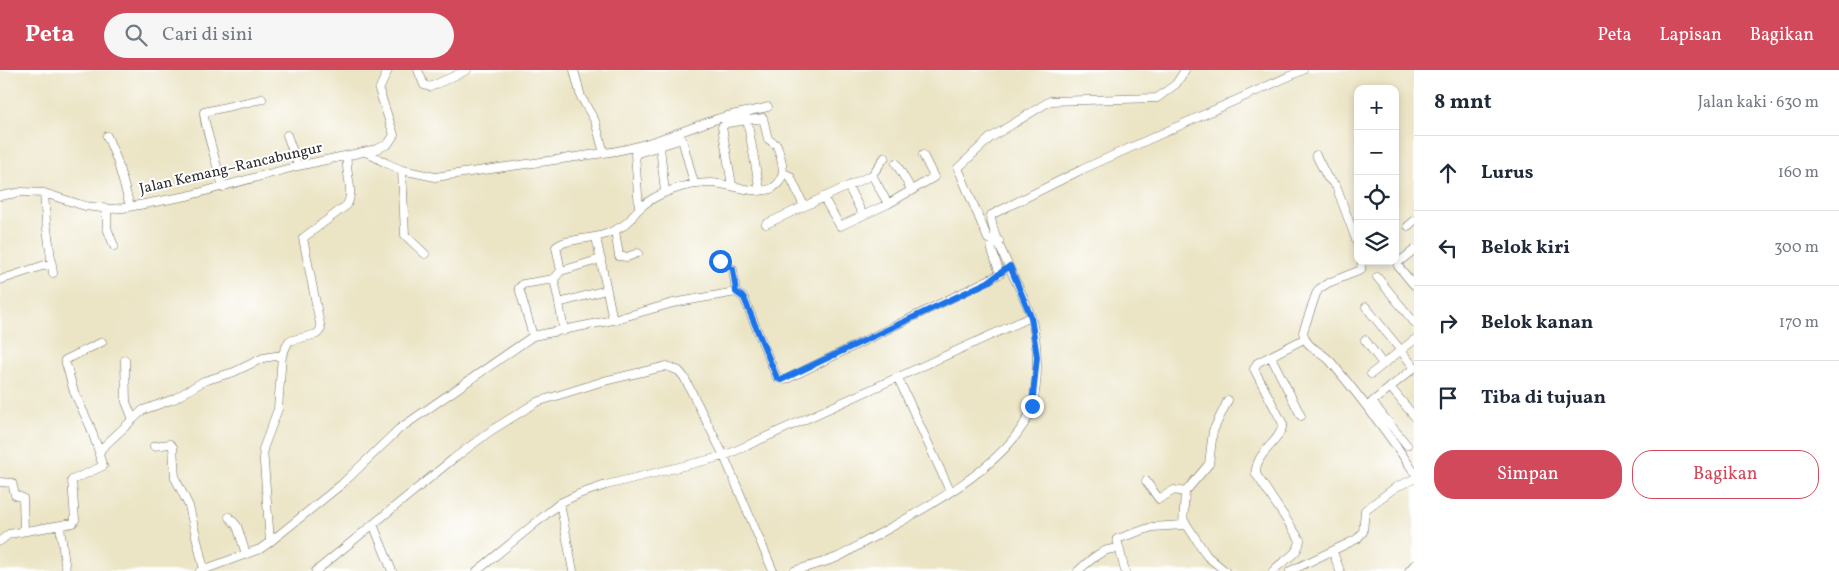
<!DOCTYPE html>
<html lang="id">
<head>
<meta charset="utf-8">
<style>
	:root { --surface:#fff; --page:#f6f6f7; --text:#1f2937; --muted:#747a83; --line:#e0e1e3; --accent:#d1495b }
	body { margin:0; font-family:Vollkorn,serif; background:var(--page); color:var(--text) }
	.controls { position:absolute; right:15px; top:15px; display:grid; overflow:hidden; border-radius:10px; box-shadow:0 2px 8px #0003 }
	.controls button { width:45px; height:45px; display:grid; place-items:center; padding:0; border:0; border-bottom:1px solid var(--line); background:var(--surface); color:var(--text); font:25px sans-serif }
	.stop { position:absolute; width:15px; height:15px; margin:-11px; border:4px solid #1a73e8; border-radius:50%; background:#fff }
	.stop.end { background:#1a73e8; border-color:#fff; box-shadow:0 1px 5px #0008 }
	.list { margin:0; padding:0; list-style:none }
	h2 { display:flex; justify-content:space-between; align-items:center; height:65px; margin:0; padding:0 20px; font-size:21px }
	h2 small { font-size:16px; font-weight:400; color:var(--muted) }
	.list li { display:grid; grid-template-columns:32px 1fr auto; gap:15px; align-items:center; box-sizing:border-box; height:75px; padding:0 20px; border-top:1px solid var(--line) }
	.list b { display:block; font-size:19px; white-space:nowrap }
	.list em { font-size:16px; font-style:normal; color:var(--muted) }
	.actions { display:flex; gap:10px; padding:15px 20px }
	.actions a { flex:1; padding:11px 0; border:1px solid var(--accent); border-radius:20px; text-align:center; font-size:18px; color:var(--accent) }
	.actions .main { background:var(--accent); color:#fff }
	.icon { flex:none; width:28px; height:28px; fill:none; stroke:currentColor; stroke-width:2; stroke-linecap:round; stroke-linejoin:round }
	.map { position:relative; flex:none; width:1414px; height:501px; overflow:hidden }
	header { display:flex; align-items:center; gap:30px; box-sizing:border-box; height:70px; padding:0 25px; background:var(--accent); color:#fff }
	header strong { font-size:24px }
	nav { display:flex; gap:28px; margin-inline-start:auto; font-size:18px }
	.search { width:350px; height:45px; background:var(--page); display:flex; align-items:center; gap:12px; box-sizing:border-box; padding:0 18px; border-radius:28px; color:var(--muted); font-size:19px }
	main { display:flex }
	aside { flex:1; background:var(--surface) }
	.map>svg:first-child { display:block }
</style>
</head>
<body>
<header>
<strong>Peta</strong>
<div class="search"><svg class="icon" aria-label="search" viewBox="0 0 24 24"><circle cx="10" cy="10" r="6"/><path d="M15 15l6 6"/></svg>Cari di sini</div>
<nav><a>Peta</a><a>Lapisan</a><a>Bagikan</a></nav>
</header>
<main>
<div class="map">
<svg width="1414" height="501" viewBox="0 0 1414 501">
	<rect width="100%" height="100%" fill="#fff"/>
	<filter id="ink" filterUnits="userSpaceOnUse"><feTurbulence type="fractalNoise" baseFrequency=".02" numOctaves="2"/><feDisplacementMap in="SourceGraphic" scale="10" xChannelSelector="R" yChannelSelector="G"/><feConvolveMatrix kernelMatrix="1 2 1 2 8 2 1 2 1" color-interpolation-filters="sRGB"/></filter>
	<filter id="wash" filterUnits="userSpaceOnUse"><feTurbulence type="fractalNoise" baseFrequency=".0096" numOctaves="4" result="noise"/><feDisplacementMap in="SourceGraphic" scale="20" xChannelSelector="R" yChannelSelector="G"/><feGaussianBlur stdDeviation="1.12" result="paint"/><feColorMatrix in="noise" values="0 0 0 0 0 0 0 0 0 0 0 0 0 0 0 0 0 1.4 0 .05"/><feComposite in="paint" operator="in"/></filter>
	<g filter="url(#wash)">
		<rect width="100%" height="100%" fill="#ebe4c5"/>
	</g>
	<g filter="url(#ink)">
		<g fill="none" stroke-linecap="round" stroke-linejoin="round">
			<defs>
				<path id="minor" d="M 418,0 L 424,15 L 430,17 L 467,0
					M 574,0 L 581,27 L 595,51 L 604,83 C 642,78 676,63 711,51 C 729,44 750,42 768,37
					M 747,49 L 760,121
					M 287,65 L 298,96
					M 107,66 L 117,90 L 130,136
					M 660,77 L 665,122
					M 366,82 L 386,93 L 402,100 L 435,107 L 604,83
					M 1316,85 L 1327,107 L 1336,116 L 1358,175
					M 896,93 L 912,121
					M 402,100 L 405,165 L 425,184
					M 783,103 L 790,106 L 804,136
					M 872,105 L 888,134
					M 848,116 L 863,145
					M 223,117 C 220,105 202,48 204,42 L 262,29
					M 44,123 L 46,151 L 53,203
					M 0,126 L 22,122 L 44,123 L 85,136 L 110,139 L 123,138 L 187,126 L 298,96 L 377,79 L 388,74 L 394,65 L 379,20 L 388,0
					M 823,127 L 840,156 L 888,134 L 934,107 L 923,85
					M 639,138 L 635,84 L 682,69 L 694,113
					M 107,139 L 107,158 L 114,176
					M 766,154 L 872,105 L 885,87
					M 1408,156 L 1414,151
					M 615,160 L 619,186 L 627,187 L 638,183
					M 596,167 L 613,250
					M 999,171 L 988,169 L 958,98 L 990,68 L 1050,31 L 1157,28 L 1176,14 L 1185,0
					M 1414,180 L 1399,192 L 1398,196 L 1414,215
					M 719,187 L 721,193 L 733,199 L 736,222
					M 1362,191 L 1361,200 L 1328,213 L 1319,219 L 1316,224 L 1303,262 C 1305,278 1321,280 1331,292 C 1360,327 1388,363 1414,402
					M 561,201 L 601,189
					M 1377,207 L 1414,252
					M 0,210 L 51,193
					M 559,233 L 554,209 L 561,201 L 556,177 C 564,169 591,169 603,165 C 613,161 623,158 630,150 C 633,146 636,141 640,138 C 657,122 688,113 711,113 C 728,113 761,127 774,117 C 789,107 781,89 777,75 L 768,69 L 763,48 L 727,53 L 722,57 L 732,115
					M 1366,237 L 1414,297
					M 564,261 L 559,233 L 606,220
					M 533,266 L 519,218 L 523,214 L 554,209
					M 1365,270 L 1383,294
					M 1271,287 L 1301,346
					M 125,290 L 126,332 L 132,347
					M 1371,304 L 1414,270
					M 898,308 L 950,421
					M 1390,317 L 1414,346
					M 1407,375 L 1372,332 L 1414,298
					M 154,376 L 170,374 L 173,377 L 175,408 L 189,436 L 204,500
					M 99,382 L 90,356 L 74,322 L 65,290 L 102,272
					M 1146,411 L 1159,429 L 1174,420 L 1185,422
					M 0,412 L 12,413 L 15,425 L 23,428 L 24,461
					M 560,433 L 573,501
					M 229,447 L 237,456 L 246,484
					M 1185,452 L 1207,486 L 1225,501
					M 373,454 L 392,501
					M 60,457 L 66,501
					M 0,471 L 9,464 L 73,453 L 75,450 L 72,410 L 103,396 L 99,385 L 101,379 L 143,340 L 174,329 L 204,311 L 234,302 L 263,288 L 282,285
					M 270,472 L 342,414 L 399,359 L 533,266 L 613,250 L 673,233 L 736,222 L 744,228 L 777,308 L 785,310 L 1000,204 L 991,177 L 999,171
					M 1333,482 L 1340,501
					M 200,501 L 260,479 L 270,472 L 263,379 L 278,339 L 282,285 L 289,271 L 317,264 L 321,259 L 303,168 L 347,135 C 355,120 345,104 347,87
					M 316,501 L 453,389 L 492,360 L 537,332 L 604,311 L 667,296 L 679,301 L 684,307 L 724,386 L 773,501
					M 477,501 L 560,433 L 579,424 L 606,415 L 724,386 L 1031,247
					M 794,501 C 808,496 824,493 838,487 C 846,484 853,478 861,474 C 912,445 992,406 1024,354 C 1041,328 1039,276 1031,247 C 1023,219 991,170 991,145 L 1083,99 L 1303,0
					M 1078,501 C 1089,491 1103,477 1118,479
					M 1125,501 L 1117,469 L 1152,457 L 1183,455 L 1185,422 L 1209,394 L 1213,361 L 1228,330
					M 1273,501 C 1282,490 1299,486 1300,470 L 1256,404 C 1254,383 1280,373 1283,354 L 1254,299 L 1257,293 L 1304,269
					M 1290,501 L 1357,469 L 1363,462 L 1365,440 L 1396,417 L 1414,409
					M 1409,501 L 1414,495"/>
			</defs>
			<!-- minor casing -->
			<use href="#minor" stroke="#6e6c61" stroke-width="9"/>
			<!-- minor -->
			<use href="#minor" stroke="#fff" stroke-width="8"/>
		</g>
	</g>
	<g fill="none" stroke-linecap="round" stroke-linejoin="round" filter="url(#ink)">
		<!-- route -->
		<path stroke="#1a73e8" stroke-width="6" d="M 720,191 L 733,199 L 736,222 L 744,228 L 777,308 L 781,310 L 988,212 L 1010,196 L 1031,247 L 1037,287 L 1032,336"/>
	</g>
	<g text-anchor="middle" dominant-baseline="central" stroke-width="4" stroke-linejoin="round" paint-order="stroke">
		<!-- street labels -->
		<g font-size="15" fill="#2b2b2b" stroke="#fff">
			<text transform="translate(231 99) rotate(-13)">Jalan Kemang–Rancabungur</text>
		</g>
	</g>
</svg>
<div class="controls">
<button>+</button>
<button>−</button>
<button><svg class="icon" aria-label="locate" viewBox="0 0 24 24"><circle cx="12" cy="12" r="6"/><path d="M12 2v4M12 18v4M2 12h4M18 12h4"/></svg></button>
<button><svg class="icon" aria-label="layers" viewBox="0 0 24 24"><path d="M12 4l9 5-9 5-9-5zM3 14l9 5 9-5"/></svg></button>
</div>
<div class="stop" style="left:720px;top:191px"></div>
<div class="stop end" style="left:1032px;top:336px"></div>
</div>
<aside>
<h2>8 mnt<small>Jalan kaki · 630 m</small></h2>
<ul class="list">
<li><svg class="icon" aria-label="ahead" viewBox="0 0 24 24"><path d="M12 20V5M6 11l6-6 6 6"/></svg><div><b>Lurus</b></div><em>160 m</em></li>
<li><svg class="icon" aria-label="left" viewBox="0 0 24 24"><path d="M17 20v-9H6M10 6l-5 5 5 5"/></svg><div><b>Belok kiri</b></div><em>300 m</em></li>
<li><svg class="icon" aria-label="right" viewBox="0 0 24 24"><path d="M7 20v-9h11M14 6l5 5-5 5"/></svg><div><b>Belok kanan</b></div><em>170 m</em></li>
<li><svg class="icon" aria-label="arrive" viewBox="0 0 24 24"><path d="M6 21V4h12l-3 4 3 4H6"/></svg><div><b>Tiba di tujuan</b></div></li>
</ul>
<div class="actions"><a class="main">Simpan</a><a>Bagikan</a></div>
</aside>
</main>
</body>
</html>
